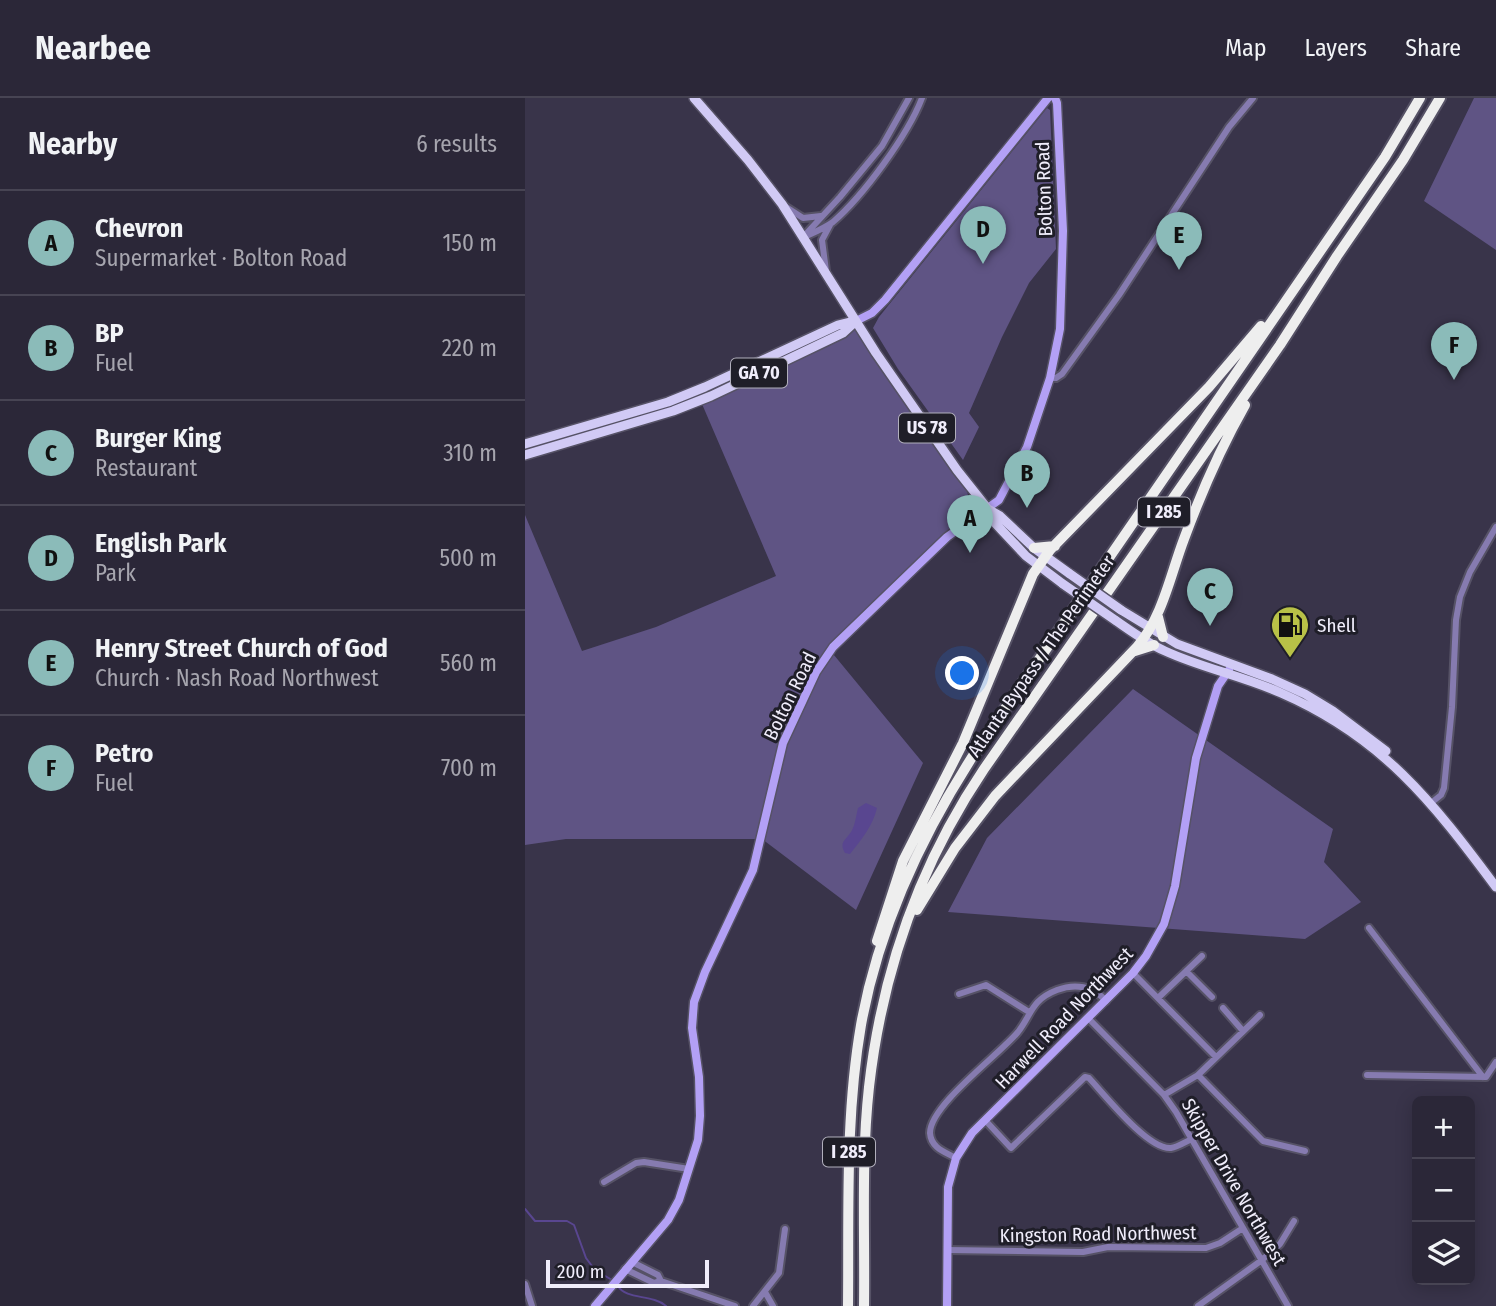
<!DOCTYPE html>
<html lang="en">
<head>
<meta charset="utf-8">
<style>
	:root { --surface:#2b2738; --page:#373343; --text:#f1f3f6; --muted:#a6a5ae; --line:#474453; --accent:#8bbbb9 }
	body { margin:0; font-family:"Fira Sans Condensed",sans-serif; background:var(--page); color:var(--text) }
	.controls { position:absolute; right:21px; bottom:21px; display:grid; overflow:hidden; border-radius:10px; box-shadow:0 4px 18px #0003 }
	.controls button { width:63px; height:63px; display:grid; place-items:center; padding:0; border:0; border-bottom:2px solid var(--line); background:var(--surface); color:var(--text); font:35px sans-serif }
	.scale { position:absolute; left:21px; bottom:18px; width:163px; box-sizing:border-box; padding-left:7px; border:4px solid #f0edfb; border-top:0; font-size:19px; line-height:24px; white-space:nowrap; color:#f0edfb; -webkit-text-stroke:5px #1f1e28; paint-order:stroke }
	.you { position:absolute; left:438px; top:576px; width:24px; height:24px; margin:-18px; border:5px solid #fff; border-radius:50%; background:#1a73e8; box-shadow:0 0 0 10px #1a73e833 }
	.badge { display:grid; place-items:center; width:46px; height:46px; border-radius:50%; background:var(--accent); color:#111; font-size:23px; font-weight:700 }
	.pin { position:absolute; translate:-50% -58px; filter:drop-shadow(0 2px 4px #0008) }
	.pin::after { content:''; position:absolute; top:37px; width:24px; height:21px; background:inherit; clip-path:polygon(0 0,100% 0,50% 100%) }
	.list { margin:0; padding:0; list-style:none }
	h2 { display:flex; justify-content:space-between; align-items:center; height:91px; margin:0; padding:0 28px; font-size:30px }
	h2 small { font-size:23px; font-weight:400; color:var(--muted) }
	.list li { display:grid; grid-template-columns:46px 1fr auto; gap:21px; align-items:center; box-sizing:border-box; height:105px; padding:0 28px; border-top:2px solid var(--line) }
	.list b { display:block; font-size:26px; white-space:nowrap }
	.list p { margin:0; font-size:23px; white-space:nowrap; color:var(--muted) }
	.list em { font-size:23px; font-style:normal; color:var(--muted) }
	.icon { flex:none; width:38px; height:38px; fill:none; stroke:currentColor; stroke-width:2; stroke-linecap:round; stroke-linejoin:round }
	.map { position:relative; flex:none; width:971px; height:1208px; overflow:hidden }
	header { display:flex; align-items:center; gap:42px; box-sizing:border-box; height:98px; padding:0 35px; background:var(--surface); border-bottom:2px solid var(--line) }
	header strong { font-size:33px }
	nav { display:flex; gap:38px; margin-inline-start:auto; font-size:24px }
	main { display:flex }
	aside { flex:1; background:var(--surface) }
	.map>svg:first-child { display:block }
</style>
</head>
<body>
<header>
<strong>Nearbee</strong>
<nav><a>Map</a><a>Layers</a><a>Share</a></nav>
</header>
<main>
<aside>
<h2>Nearby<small>6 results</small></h2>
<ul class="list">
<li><span class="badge">A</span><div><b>Chevron</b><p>Supermarket · Bolton Road</p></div><em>150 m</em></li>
<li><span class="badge">B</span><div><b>BP</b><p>Fuel</p></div><em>220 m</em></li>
<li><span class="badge">C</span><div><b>Burger King</b><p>Restaurant</p></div><em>310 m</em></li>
<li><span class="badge">D</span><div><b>English Park</b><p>Park</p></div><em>500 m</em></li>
<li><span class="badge">E</span><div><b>Henry Street Church of God</b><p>Church · Nash Road Northwest</p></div><em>560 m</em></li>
<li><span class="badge">F</span><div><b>Petro</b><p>Fuel</p></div><em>700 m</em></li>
</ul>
</aside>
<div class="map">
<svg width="971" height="1208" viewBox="0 0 971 1208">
	<rect width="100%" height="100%" fill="#39344a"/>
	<!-- green -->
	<path fill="#5f5484" d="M 949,0 L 971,0 L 971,152 L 899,103 Z
		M 522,10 L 525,12 L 531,151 L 504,185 L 477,239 L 444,315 L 454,329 L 438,362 L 373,271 L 348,230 L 354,219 Z
		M 335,228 L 440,379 L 445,410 L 304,551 L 398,665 L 331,812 L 237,741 L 41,741 L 0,747 L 0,417 L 57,553 L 131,529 L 251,478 L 174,299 Z
		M 608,591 L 808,731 L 799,764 L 836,804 L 780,841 L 423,814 L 462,740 Z"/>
	<!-- water -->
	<path fill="#594690" d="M 341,705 L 352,710 C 348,728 336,742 325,756 L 320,755 C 314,744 320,743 326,734 C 330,728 331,718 333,710 Z"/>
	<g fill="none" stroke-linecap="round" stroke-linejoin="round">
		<!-- stream -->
		<path stroke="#594690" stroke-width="2" d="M 0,1111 L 10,1123 L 42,1123 L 49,1127 L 61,1160 L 70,1172 L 87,1182
			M 93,1188 C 101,1202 127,1196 141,1208"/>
		<defs>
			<path id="street" d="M 261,109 L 278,120 L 296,118
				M 280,137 L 315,99 L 357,48 L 384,0
				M 279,139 C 288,135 300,130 308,124 C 338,98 383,37 397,0
				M 301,173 L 297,142 L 305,127
				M 525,280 L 531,280 L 537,276 L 594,197 L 704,29 L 728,0
				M 906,705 L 916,697 L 919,690 L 927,609 L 931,522 L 935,499 L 945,474 L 971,429
				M 844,830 L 958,979
				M 661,873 L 687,899
				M 608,875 L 690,958
				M 434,896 L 461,887 L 504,914
				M 633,900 L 677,858
				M 698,910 L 718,933
				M 563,920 L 639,997 L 651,1014 L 763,1208
				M 673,977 L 738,1043 L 780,1053
				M 842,977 L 961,979 L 971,964
				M 639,997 L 673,977 L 735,917
				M 460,1022 L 486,1050 L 560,979 L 564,980 C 579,996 623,1052 646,1050 C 653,1049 660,1044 667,1041
				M 431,1060 C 420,1054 406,1050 405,1035 C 405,1007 474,957 493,934 C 507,916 506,902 532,892 C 550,885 568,888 581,903
				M 79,1084 L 111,1065 L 119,1064 L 164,1071
				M 422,1152 L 558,1154 L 583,1149 L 681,1150 L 695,1145 L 718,1130
				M 107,1164 L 133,1177 L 136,1183
				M 100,1171 L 129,1185 L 136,1183 L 210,1208
				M 0,1186 L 7,1208
				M 240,1194 L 248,1208
				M 228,1208 L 254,1175 L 260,1131
				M 673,1208 L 737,1162 L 755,1146 L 769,1123"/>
			<path id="secondary" d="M 331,223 L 347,215 L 360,202 L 523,0
				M 70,1208 L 143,1122 L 154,1102 L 173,1042 L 175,1018 L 174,979 L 167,930 L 169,904 L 180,874 L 228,772 L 258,645 L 291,574 L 308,549 L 422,439 L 474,402 L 502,349 L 525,280 L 535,231 L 538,133 L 532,5 L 530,0
				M 422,1208 L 423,1089 L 431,1060 L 447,1035 L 608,875 L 621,858 L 639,826 L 650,788 L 671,660 L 693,588 L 704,572"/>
			<path id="primary" d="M 169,0 L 223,62 L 257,106 L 351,255 L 432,372 L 463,411 L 469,424 L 501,458 L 538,486
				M 0,346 L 143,304 L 180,289 L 313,227 L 329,223
				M 0,357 L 148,313 L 186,298 L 318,235 L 331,223
				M 463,411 L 475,418 L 509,450 L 545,476
				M 596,512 L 652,546 L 747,581 L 780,596 L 808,613 L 861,653
				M 590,522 C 606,533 622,545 640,553 C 677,570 718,578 756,595 C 857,639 907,703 971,789"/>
			<path id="highway" d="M 509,450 L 530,448
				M 633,519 L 638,539
				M 610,553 L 629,547
				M 392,812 L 430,750 L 470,698 L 612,549 C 638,518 645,478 659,441 C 676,395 696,349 720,307
				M 352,843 L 378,763 L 438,645 L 508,476 L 525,452 L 684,289 L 736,228
				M 323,1208 C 324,1114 320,1020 336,927 C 354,827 398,734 453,650 L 860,59 L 895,0
				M 339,1208 C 340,1136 336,1061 344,989 C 357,875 395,766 459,671 L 755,247 L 812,158 L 878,62 L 915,0"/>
		</defs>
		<!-- street casing -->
		<use href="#street" stroke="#565266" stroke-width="10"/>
		<!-- secondary casing -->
		<use href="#secondary" stroke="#565266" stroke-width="11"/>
		<!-- primary casing -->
		<use href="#primary" stroke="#565266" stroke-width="12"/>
		<!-- highway casing -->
		<use href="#highway" stroke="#565266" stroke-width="14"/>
		<!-- street -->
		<use href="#street" stroke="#867bb0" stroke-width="6"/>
		<!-- secondary -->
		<use href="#secondary" stroke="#b3a0f5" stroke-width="8"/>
		<!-- primary -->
		<use href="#primary" stroke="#d1caf5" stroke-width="9"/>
		<!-- highway -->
		<use href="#highway" stroke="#eee" stroke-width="10"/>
		<defs>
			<path id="primary-bridge" d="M 545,476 L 596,512
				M 538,486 L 590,522"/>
		</defs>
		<!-- primary-bridge casing -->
		<use href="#primary-bridge" stroke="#565266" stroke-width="12" stroke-linecap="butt"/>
		<!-- primary-bridge -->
		<use href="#primary-bridge" stroke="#d1caf5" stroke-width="9"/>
	</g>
	<!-- icons -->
	<defs>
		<symbol id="fuel-pin" viewBox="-11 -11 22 30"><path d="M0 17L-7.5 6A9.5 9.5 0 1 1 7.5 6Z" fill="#b8c147" stroke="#1f1e28"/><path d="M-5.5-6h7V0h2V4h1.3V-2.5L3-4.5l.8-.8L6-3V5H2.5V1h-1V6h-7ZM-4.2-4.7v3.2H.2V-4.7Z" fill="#111"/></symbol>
	</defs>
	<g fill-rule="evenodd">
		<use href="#fuel-pin" x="743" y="505" width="44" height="60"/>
	</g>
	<g text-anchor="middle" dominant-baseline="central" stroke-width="6" stroke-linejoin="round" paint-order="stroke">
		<!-- shield labels -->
		<g fill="#1f1e28" stroke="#b1afbc" stroke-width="2">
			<rect x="206" y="260.5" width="56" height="29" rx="5"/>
			<rect x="374" y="315.5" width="56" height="29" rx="5"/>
			<rect x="613" y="399.5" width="52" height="29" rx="5"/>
			<rect x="298" y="1039.5" width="52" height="29" rx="5"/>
		</g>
		<g font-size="18" font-weight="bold" fill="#f0edfb">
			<text x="234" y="275">GA 70</text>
			<text x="402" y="330">US 78</text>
			<text x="639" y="414">I 285</text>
			<text x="324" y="1054">I 285</text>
		</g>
		<!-- street labels -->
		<g font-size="19" fill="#f0edfb" stroke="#1f1e28">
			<text transform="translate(519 91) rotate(-92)">Bolton Road</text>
			<text transform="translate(516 558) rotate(-55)">Atlanta Bypass / The Perimeter</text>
			<text transform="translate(265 598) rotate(-64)">Bolton Road</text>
			<text transform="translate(539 920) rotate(-46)">Harwell Road Northwest</text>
			<text transform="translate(709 1084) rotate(60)">Skipper Drive Northwest</text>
			<text transform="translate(573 1136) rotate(-1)">Kingston Road Northwest</text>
		</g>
		<!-- poi labels -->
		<g font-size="19" fill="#f0edfb" stroke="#1f1e28" text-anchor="start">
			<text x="792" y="527">Shell</text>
		</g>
	</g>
</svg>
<div class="controls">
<button>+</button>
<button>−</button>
<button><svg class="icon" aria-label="layers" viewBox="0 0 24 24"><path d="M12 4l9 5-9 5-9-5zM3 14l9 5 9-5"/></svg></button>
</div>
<div class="scale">200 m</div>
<div class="you"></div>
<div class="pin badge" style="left:445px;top:455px">A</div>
<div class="pin badge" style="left:502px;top:410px">B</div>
<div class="pin badge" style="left:685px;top:528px">C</div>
<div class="pin badge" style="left:458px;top:166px">D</div>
<div class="pin badge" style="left:654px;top:172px">E</div>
<div class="pin badge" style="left:929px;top:282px">F</div>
</div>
</main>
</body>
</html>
